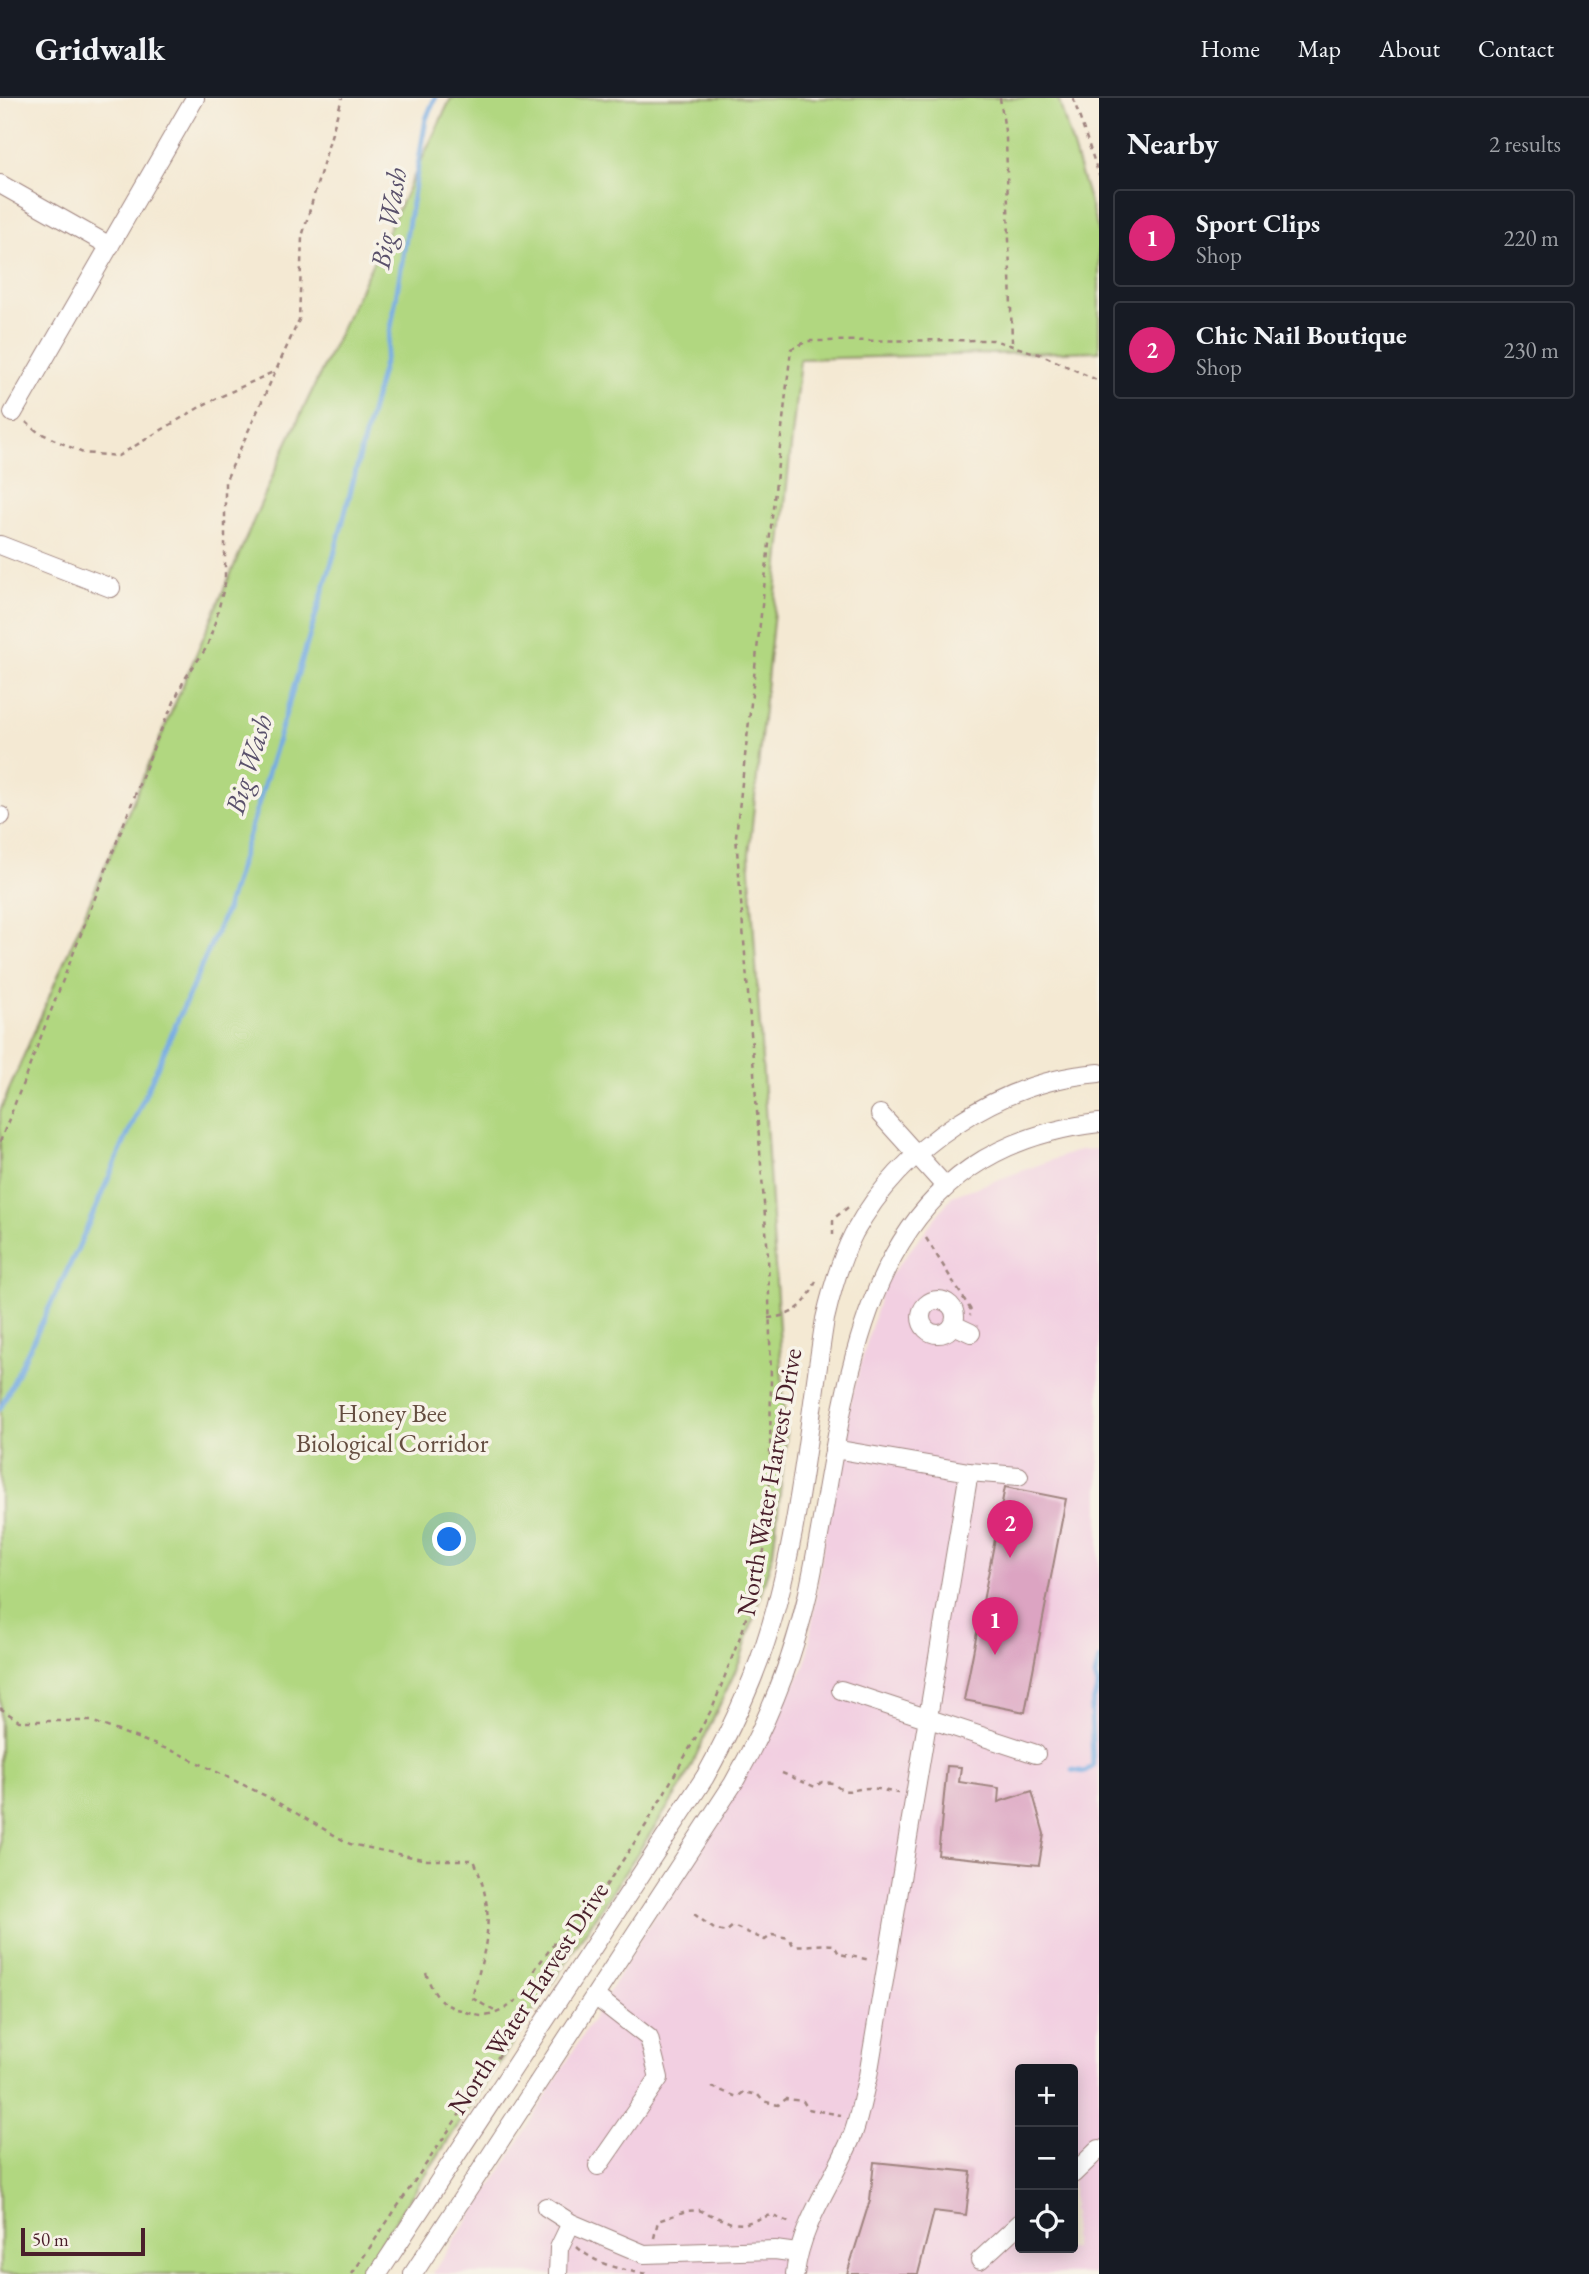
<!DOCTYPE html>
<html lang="en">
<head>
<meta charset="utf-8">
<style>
	:root { --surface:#171b24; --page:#242831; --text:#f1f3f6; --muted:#9ea1a6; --line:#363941; --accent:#db2777 }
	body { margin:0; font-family:"EB Garamond",serif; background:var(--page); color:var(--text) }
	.controls { position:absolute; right:21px; bottom:21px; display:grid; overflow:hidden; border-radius:7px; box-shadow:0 4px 18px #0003 }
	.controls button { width:63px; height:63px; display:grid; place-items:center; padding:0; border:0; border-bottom:2px solid var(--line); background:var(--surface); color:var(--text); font:35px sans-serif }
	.scale { position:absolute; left:21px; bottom:18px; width:124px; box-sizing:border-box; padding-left:7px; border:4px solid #4a1f2b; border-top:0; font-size:19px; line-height:24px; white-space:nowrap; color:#4a1f2b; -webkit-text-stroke:5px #f7f3e8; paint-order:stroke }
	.you { position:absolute; left:450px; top:1442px; width:24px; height:24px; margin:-18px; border:5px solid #fff; border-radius:50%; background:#1a73e8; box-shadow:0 0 0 10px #1a73e833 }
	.badge { display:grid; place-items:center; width:46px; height:46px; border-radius:50%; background:var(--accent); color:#fff; font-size:23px; font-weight:700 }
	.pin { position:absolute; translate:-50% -58px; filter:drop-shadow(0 2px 4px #0008) }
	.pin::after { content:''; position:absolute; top:37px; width:24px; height:21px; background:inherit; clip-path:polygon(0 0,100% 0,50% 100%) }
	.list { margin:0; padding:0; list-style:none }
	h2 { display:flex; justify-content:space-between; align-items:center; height:91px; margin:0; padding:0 28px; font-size:30px }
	h2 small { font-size:23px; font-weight:400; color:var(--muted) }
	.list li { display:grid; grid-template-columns:46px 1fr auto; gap:21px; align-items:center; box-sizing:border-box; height:98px; margin:0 14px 14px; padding:0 14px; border:2px solid var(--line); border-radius:7px }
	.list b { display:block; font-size:26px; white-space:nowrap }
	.list p { margin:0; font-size:23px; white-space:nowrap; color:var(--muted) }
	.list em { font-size:23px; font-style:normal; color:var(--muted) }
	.icon { flex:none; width:38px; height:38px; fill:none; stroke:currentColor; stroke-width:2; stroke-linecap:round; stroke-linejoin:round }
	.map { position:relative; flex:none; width:1099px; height:2176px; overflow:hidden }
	header { display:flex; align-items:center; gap:42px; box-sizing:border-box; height:98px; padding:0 35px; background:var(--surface); border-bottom:2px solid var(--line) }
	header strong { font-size:33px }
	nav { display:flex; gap:38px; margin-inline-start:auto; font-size:24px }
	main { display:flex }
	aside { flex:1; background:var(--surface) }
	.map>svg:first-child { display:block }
</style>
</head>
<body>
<header>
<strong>Gridwalk</strong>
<nav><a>Home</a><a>Map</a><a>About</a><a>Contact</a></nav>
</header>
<main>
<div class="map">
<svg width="1099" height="2176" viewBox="0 0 1099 2176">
	<rect width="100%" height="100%" fill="#f7f3e8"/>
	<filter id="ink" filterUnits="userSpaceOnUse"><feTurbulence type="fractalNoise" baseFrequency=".0143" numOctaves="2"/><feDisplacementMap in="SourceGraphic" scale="14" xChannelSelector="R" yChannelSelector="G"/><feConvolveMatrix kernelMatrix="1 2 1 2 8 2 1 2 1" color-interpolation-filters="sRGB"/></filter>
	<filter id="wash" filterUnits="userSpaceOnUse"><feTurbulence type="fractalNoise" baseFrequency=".00686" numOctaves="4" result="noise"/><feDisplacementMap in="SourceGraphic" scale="28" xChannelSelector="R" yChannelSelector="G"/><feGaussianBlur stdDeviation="1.57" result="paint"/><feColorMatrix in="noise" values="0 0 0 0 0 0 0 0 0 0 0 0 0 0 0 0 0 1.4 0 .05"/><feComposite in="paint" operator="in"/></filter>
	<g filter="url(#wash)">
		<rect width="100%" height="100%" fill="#f4e9d3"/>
		<!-- built -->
		<path fill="#f2cfe1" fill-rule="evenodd" d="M 1099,1051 L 1099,2176 L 432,2176 L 498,2078 L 806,1566 L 837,1350 L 883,1187 L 952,1098 L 1080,1052 ZM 1020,1971 L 1073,1971 L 1073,2150 L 1020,2150 Z"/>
		<!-- green -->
		<path fill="#b1d780" stroke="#7e7b56" stroke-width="2" d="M 451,0 L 1058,0 L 1099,135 L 1099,253 L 800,261 L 749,757 L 786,1341 L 773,1455 L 741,1561 L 683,1686 L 360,2176 L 0,2176 L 0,1013 L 283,354 Z"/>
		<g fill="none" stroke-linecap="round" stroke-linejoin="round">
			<!-- stream -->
			<path stroke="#74abe3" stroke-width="5" d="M 0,1311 L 78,1150 L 226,812 L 334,457 L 387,253 L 426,21 L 435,0
				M 1072,1672 L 1085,1674 L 1093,1668 L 1091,1612 L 1098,1588 L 1095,1578 L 1099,1561"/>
		</g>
		<g id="blocks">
			<!-- building -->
			<path fill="#dca4c2" d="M 1005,1389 L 1066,1401 L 1025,1614 L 964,1602 Z
				M 947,1668 L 961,1669 L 959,1684 L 999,1690 L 998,1704 L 1032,1693 L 1044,1736 L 1039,1767 L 938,1757 Z
				M 874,2064 L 971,2074 L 966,2117 L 934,2113 L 918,2176 L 847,2176 L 870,2102 Z"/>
		</g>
	</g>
	<g filter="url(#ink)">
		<use href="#blocks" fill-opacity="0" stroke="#9f847f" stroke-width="2"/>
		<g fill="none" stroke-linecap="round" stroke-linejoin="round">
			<defs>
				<path id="minor" d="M 0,86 L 110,148
					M 13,315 L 195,0
					M 0,447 L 111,490
					M 0,718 L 1,718
					M 880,1016 L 946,1089
					M921 1219a17 17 0 1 1 34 0a17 17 0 1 1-34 0Z
					M 954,1227 L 971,1235
					M 834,1351 L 969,1374 L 1019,1378
					M 841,1592 L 1036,1656
					M 595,1898 L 649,1940 L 659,1980 L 598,2068
					M 1073,2076 L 1099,2051
					M 546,2109 L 571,2125 L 644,2156 L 775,2152 L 797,2155
					M 980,2162 L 1020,2125
					M 378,2176 L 705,1679 C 732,1630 755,1581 771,1527 C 800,1430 809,1321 825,1221 C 832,1191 840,1162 854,1135 C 902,1048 999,983 1099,975
					M 413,2176 L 733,1686 C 767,1626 793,1562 808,1495 C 850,1301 846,1054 1099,1025
					M 558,2176 L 559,2150 L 571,2125
					M 795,2176 C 801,2124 834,2083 853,2036 C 860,2017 863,1996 868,1978 L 969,1374"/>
			</defs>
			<!-- minor casing -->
			<use href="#minor" stroke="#9f847f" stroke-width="20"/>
			<!-- path -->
			<path stroke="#9f847f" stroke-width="2.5" stroke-dasharray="5 5" stroke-linecap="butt" d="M 1000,0 L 1006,40 L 1012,244
				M 1073,0 L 1099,77
				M 26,324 L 38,334 L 83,355 L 118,358 L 205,306 L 275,273
				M 0,1044 L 156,643 L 184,582 L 207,549 L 216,521 L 225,485 L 225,384 L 299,222 L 302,139 L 342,0
				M 833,1137 L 833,1121 L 851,1107
				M 926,1140 L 972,1214 L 970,1217
				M 768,1220 C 795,1218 806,1207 816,1183
				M 0,1610 L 19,1623 L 91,1623 L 178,1655 L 266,1698 L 350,1746 L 427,1762 L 474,1762 C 497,1819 487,1844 472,1900 L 496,1914
				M 782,1675 L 815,1689 L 822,1684 L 833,1685 C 847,1699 853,1690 869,1690 C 878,1690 889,1694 898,1695
				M 694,1816 L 714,1831 L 726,1834 L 733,1828 L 765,1842 L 772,1837 L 789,1840 L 793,1847 C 808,1849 819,1845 834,1847 L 839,1856 L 871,1862
				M 571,1849 L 578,1830 L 646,1727 L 713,1609 L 743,1531 L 769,1434 L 771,1280 L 768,1158 L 736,738 L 791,251 L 808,243 L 993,242 L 1042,257 L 1099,283
				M 426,1875 C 433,1896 440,1907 461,1912 C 467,1914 476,1918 482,1918 C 517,1918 552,1860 574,1836
				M 535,1883 L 535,1871 L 576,1817 L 587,1817
				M 712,1989 L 737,1999 L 744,1994 L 758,1997 L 763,2003 L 778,2007 L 786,2001 L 803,2003 L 808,2011 L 841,2017
				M 654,2140 L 658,2123 L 686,2113 L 699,2112 L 731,2125 L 744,2126 L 770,2117 L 791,2125
				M 577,2149 C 597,2167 621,2172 647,2176
				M 352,2176 L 529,1913"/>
			<!-- minor -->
			<use href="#minor" stroke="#fff" stroke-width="18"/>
		</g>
	</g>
	<g text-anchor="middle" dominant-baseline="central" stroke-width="7" stroke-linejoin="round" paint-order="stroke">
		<!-- park labels -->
		<g font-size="26" fill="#644d40" stroke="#f7f3e8">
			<text x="392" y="1315">Honey Bee<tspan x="392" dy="30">Biological Corridor</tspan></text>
		</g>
		<!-- street labels -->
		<g font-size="26" fill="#4a1f2b" stroke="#f7f3e8">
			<text transform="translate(769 1384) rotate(-80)">North Water Harvest Drive</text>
			<text transform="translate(528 1900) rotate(-57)">North Water Harvest Drive</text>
		</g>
		<!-- water labels -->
		<g font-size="28" font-style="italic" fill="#59506b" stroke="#f7f3e8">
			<text transform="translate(388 120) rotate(-80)">Big Wash</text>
			<text transform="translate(248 666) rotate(-73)">Big Wash</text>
		</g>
	</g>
</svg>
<div class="controls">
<button>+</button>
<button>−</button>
<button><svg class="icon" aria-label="locate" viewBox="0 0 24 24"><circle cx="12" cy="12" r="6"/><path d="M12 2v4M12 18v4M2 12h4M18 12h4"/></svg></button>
</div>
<div class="scale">50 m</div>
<div class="you"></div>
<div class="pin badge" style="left:995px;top:1557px">1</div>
<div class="pin badge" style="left:1010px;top:1460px">2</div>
</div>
<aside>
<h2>Nearby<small>2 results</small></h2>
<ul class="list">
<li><span class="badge">1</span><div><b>Sport Clips</b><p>Shop</p></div><em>220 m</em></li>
<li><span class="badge">2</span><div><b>Chic Nail Boutique</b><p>Shop</p></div><em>230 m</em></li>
</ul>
</aside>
</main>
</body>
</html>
